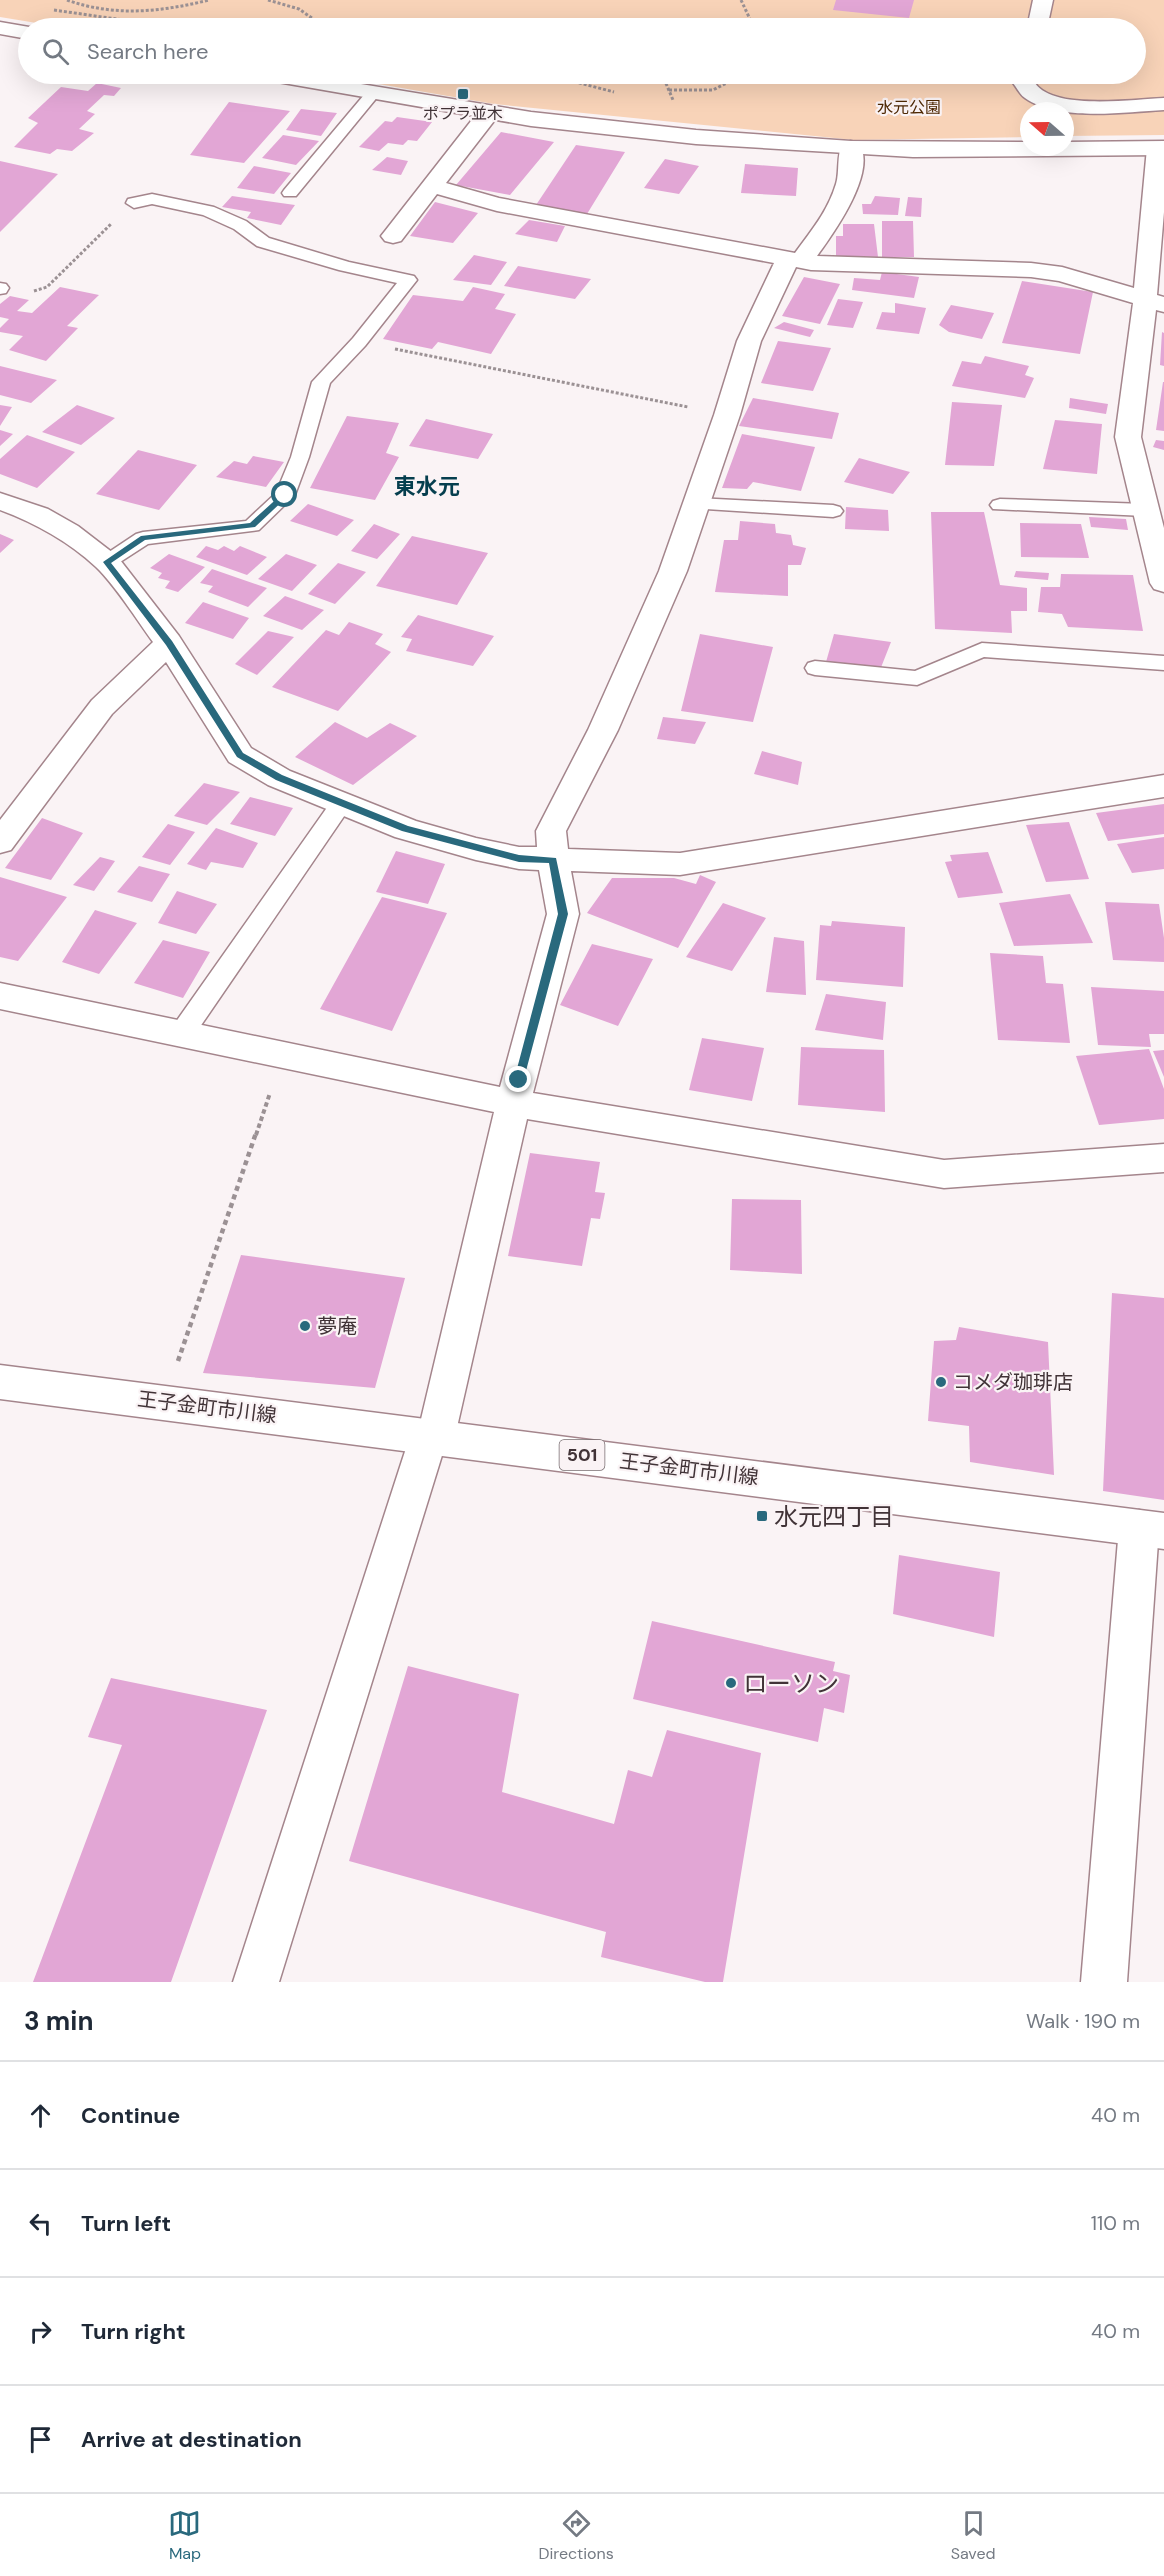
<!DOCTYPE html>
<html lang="en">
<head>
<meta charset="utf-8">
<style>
	:root { --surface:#fff; --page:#f2f2f3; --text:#1f2937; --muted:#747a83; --line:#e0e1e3; --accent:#29697d }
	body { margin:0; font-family:"DM Sans","Noto Sans JP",sans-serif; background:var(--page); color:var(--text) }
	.compass { position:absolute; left:1020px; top:102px; width:54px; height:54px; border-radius:50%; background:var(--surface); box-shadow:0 6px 24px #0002; rotate:290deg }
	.stop { position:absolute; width:18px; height:18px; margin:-14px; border:4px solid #29697d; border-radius:50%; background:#fff }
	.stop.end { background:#29697d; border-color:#fff; box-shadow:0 2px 6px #0008 }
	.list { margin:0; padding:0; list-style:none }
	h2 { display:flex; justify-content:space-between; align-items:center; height:78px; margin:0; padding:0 24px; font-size:26px }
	h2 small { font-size:20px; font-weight:400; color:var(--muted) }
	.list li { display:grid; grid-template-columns:39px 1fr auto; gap:18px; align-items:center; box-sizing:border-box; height:108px; padding:0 24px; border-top:2px solid var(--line) }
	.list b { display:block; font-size:22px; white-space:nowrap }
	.list em { font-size:20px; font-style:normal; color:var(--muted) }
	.icon { flex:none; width:33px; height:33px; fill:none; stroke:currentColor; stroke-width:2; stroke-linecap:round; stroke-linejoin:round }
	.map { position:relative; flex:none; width:1164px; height:1982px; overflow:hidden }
	.search { position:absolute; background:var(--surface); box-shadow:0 6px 24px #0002; left:18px; right:18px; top:18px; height:66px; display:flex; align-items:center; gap:15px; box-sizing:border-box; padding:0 21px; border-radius:33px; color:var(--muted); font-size:22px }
	.sheet { height:510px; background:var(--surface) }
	nav { display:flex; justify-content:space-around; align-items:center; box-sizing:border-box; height:84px; border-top:2px solid var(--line); background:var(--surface); font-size:16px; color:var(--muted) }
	nav a { display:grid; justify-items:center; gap:3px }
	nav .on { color:var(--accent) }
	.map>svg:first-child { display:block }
</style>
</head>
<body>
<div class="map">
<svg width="1164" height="1982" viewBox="0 0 1164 1982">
	<rect width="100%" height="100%" fill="#faf3f5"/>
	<!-- green -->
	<path fill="#f8d3b8" d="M 0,0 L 1164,0 L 1164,135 L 1065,136 L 1065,111 L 1029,111 L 1029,137 L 854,140 L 494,104 L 321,74 L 1136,74 L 1136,28 L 67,28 L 0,17 Z"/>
	<!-- building -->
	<path fill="#e2a6d5" d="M 836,0 L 914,0 L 909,18 L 833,10 Z
		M 97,83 L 121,88 L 114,96 L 104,95 L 87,111 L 95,114 L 79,129 L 94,133 L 72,151 L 57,149 L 50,154 L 14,147 L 38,123 L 28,118 L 61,87 L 88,91 Z
		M 229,102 L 290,111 L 244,163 L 190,155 Z
		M 301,109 L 337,113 L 321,136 L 286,130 Z
		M 397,117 L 432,122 L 417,141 L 408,140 L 403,145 L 388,143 L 379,151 L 359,147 L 385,121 L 392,122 Z
		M 501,132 L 554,142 L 510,195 L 456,185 Z
		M 283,135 L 319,141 L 296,165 L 262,158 Z
		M 576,145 L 625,152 L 587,214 L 536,205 Z
		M 387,157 L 408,161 L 401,175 L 372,170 Z
		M 665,159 L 699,166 L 679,194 L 644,188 Z
		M 0,161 L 58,174 L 0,232 Z
		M 745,164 L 798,168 L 796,196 L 741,193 Z
		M 254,166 L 291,173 L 274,194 L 237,188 Z
		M 232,196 L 295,205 L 281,225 L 247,218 L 251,212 L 222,207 Z
		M 875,196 L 900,198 L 898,215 L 863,214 L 862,204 L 871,204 Z
		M 908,197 L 922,198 L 921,217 L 905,216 Z
		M 435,202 L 478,213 L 453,243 L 410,236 Z
		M 529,220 L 565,226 L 557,242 L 515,234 Z
		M 882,221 L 913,221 L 914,257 L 882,257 Z
		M 843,224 L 874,224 L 878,257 L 836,256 L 836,236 L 843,236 Z
		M 474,255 L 507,262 L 491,285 L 453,280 Z
		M 518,266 L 591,279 L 575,299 L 504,286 Z
		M 882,272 L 919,277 L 914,298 L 852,290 L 854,278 L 880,280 Z
		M 804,277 L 840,284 L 820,324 L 782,316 Z
		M 1022,281 L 1093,292 L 1080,354 L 1002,343 Z
		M 60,287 L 99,295 L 67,326 L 78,328 L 46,361 L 9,350 L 23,336 L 0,332 L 0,328 L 9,319 L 0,317 L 0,304 L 10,296 L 29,300 L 17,311 L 32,313 Z
		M 473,287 L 505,294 L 495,309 L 516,314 L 491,354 L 438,342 L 432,349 L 383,339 L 413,295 L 463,301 Z
		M 838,299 L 863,302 L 853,328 L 827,325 Z
		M 895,303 L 926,308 L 919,334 L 876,329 L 882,312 L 895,313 Z
		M 951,305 L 994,313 L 982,339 L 949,332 L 939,325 Z
		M 784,322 L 814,330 L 810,337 L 774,328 Z
		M 1162,332 L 1164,333 L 1164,366 L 1160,365 Z
		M 778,341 L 831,348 L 813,391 L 761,383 Z
		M 985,356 L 1029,366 L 1025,375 L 1034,378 L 1025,398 L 952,386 L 962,361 L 981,364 Z
		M 0,366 L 57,380 L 31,403 L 0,395 Z
		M 1163,382 L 1164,382 L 1164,431 L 1156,430 Z
		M 753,398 L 839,413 L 832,439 L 739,426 Z
		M 1070,398 L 1108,404 L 1106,414 L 1069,408 Z
		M 952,402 L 1002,405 L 994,466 L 945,465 Z
		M 0,405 L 12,407 L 0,426 Z
		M 77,405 L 115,418 L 81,445 L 42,432 Z
		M 347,416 L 399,423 L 386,453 L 399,457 L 375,500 L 310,488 Z
		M 426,419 L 493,434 L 478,459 L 409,446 Z
		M 1055,420 L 1102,424 L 1097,474 L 1043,469 Z
		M 0,430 L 13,434 L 0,446 Z
		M 742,434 L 815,447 L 801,491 L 753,482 L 747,489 L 722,488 Z
		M 27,435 L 75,452 L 37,488 L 0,474 L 0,459 Z
		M 1156,440 L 1164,441 L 1164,450 L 1153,447 Z
		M 138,450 L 197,465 L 159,510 L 96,494 Z
		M 253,456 L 284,462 L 266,487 L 216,477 L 234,461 L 247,464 Z
		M 859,458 L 910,472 L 893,494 L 844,482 Z
		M 308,504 L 354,520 L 337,536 L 290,521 Z
		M 846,507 L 888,510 L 889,531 L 845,529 Z
		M 931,512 L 984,512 L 1000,585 L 1027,588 L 1027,611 L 1011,611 L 1012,633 L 935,629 Z
		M 1089,517 L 1126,519 L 1128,530 L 1091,527 Z
		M 740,521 L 775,524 L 776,533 L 791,535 L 793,545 L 806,548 L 801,565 L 788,565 L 788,596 L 715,592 L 724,540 L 738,540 Z
		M 1020,523 L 1081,524 L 1089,558 L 1021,557 Z
		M 374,524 L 400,534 L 377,559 L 351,551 Z
		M 0,534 L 14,540 L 0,553 Z
		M 412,536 L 488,553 L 457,605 L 376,586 Z
		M 206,546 L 218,550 L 224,546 L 234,551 L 240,546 L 267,557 L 247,575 L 196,557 Z
		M 169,554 L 205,567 L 178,592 L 165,588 L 170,581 L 158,578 L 162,573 L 150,568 Z
		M 286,554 L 317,565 L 292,591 L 258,579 Z
		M 338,563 L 366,572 L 335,604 L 308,594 Z
		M 212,569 L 267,588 L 248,607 L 208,592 L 213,586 L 200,583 Z
		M 1016,571 L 1049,573 L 1048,580 L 1014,577 Z
		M 1061,574 L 1133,575 L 1143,631 L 1068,627 L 1062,614 L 1038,612 L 1041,587 L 1060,587 Z
		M 285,596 L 324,610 L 302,630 L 263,616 Z
		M 203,602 L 249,618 L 233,639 L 185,623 Z
		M 418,615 L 494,636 L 473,666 L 406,651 L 412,639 L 401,637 Z
		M 349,622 L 383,634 L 375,644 L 391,652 L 338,711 L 272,687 L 326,630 L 339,635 Z
		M 268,631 L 294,637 L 257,675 L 235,664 Z
		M 700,634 L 773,647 L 753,722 L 681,711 Z
		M 834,634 L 891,642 L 880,670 L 826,662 Z
		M 663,717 L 706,722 L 695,744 L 657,739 Z
		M 335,722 L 367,738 L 390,723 L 417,736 L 353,785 L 295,757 Z
		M 762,751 L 802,762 L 798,785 L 754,774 Z
		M 204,783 L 240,792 L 207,825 L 174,816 Z
		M 250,797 L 293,808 L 275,836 L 230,824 Z
		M 1164,804 L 1164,834 L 1108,841 L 1096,813 Z
		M 42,818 L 83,833 L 51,880 L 5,868 Z
		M 1069,822 L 1089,879 L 1046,882 L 1026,825 Z
		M 168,824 L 195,832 L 170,865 L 142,857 Z
		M 216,828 L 258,843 L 243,868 L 211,862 L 206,870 L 187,864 Z
		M 1164,837 L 1164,869 L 1132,873 L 1117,844 Z
		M 396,851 L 445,864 L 428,904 L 376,892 Z
		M 988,852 L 1003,893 L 958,898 L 945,862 L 952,861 L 950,855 Z
		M 100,857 L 115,861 L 94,891 L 73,885 Z
		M 139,866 L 170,874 L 152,902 L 117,892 Z
		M 700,875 L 716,882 L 678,948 L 587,913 L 612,878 L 674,878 L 696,884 Z
		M 0,877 L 67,897 L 18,961 L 0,957 Z
		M 177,891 L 217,904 L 196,934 L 158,923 Z
		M 1070,894 L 1093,943 L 1014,946 L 999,903 Z
		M 382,897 L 447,913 L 392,1031 L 320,1009 Z
		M 1105,902 L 1159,904 L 1164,938 L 1164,962 L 1113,960 Z
		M 723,903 L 766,918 L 732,971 L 686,957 Z
		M 95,910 L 137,923 L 99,974 L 62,962 Z
		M 832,921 L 905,927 L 903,987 L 816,980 L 820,925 L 831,926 Z
		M 774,937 L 804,941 L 806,995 L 766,992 Z
		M 163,940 L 210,952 L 183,998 L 134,983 Z
		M 592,944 L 653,959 L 618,1026 L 560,1005 Z
		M 990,953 L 1043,956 L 1046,983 L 1063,984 L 1070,1043 L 998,1040 Z
		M 1091,987 L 1164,991 L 1164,1034 L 1149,1034 L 1151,1047 L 1098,1045 Z
		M 826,994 L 886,1002 L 883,1040 L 815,1030 Z
		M 702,1038 L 764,1048 L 752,1101 L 689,1090 Z
		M 801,1047 L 884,1050 L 885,1112 L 798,1105 Z
		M 1149,1049 L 1164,1089 L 1164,1119 L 1099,1125 L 1076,1056 Z
		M 1164,1050 L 1164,1077 L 1153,1051 Z
		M 530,1153 L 600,1162 L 595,1192 L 605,1193 L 600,1219 L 591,1218 L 582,1266 L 508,1256 Z
		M 732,1199 L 801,1200 L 802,1274 L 730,1270 Z
		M 241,1255 L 405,1278 L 375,1388 L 203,1373 Z
		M 1112,1293 L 1164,1298 L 1164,1500 L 1103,1491 Z
		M 959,1327 L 1048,1342 L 1054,1475 L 970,1462 L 969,1426 L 928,1421 L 934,1341 L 956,1340 Z
		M 899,1555 L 1000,1572 L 994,1637 L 893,1614 Z
		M 652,1621 L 835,1662 L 833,1671 L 850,1675 L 844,1713 L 824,1708 L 818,1742 L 633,1699 Z
		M 408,1666 L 519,1694 L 502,1792 L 614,1824 L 628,1770 L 652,1777 L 667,1730 L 761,1753 L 723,1982 L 705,1982 L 601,1957 L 606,1932 L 349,1861 Z
		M 111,1678 L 267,1710 L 171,1982 L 33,1982 L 122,1745 L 88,1737 Z"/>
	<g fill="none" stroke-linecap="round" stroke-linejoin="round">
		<defs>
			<path id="lane" d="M 374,87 L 382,92 L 379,95 L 296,196 L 284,196 L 282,193 L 284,190 L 369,89 Z
				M 152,194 L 214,207 L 246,221 L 269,238 L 349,262 L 414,276 L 417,280 L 365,346 L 330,383 L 309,457 L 295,495 L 259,530 L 148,544 L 114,566 L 107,568 L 100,566 L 97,562 L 100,558 L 136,534 L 143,532 L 246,521 L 276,493 L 291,457 L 312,382 L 353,338 L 397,283 L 339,270 L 257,246 L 234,229 L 203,215 L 152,204 L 134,208 L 126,203 L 128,199 Z
				M 0,283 L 6,284 L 9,288 L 6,293 L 0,294 Z
				M 697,498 L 833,505 L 840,507 L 843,511 L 840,515 L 833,517 L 690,508 L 687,504 L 690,500 Z
				M 1000,499 L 1145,504 L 1152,506 L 1155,510 L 1152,514 L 1145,516 L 993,509 L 990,505 L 993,501 Z
				M 982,643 L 1164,656 L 1164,670 L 984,657 L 917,685 L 815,675 L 808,673 L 805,668 L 808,663 L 815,661 L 915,671 Z
				M 341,796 L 349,799 L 352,804 L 349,809 L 191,1040 L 182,1042 L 173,1040 L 170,1033 L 173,1026 L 333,799 Z"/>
			<path id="street" d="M 1033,0 L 1053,0 L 1047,28 L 1027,28 Z
				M 1015,74 L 1036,74 L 1035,83 C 1054,111 1134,99 1164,98 L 1164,110 C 1125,112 1058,122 1025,98 C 1020,95 1017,88 1013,83 Z
				M 490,106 L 498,107 L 501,112 L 446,183 L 499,198 L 795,253 C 811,231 828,211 836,184 C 840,172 836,154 843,143 L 851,141 L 859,143 C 878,172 833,234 817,256 L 1031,263 L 1062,267 L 1134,288 L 1147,148 L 1150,143 L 1164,143 L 1164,212 L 1157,295 L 1164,297 L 1164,312 L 1156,310 L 1141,437 L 1164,528 L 1164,592 L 1154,589 L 1150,583 L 1115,437 L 1133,303 L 1059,281 L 1031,277 L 811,270 L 796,267 L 761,341 L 740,415 L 687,571 L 618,730 L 566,831 L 568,849 L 680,853 L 1164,775 L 1164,797 L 680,875 L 571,871 L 579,914 L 533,1093 L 944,1160 L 1164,1144 L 1164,1172 L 944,1188 L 527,1119 L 455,1436 L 450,1448 L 436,1453 L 422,1448 L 417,1436 L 494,1112 L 0,1009 L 0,983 L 500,1087 L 547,914 L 539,870 L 519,869 L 476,860 L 395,837 L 268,785 L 229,762 L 166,662 L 112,714 L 11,850 L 0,853 L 0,820 L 92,700 L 153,642 C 137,620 115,585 96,567 C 68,541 35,523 0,510 L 0,493 L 48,509 L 78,526 L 117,556 L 179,636 L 251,748 L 290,771 L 416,821 L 476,838 L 519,847 L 537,847 L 536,831 L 588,730 L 659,571 L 714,415 L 737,341 L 774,263 L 497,211 L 437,194 L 401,241 L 393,243 L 385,241 L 381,236 L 385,231 L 482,107 Z
				M 1139,1510 L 1153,1515 L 1159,1528 L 1127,1982 L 1081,1982 L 1119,1528 L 1125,1515 Z"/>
			<path id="secondary" d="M 0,22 L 35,28 L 28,28 L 28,39 L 0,34 Z
				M 255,74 L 300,74 L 531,112 L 696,130 L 851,141 L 1029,142 L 1029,147 L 1065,147 L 1065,142 L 1164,141 L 1164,155 L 913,157 L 696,144 L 531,126 L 266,80 L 259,78 Z
				M 429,1419 L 443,1424 L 448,1436 L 279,1982 L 233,1982 L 410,1436 L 415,1424 Z"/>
			<path id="primary" d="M 0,1365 L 1164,1513 L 1164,1549 L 0,1399 Z"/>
		</defs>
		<!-- lane casing -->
		<use href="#lane" stroke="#a4858c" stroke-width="3"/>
		<!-- street casing -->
		<use href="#street" stroke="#a4858c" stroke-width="3"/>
		<!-- secondary casing -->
		<use href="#secondary" stroke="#a4858c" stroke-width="3"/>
		<!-- primary casing -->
		<use href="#primary" stroke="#a4858c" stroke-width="3"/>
		<!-- path-far2 -->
		<path stroke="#9b9194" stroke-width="3" stroke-dasharray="3 2" stroke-linecap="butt" d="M 67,0 C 114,17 161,12 209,0
			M 268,0 L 299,9 L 326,28
			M 741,0 L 750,19 L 742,28
			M 54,10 L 123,20 L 156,28
			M 59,22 L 95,28
			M 545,74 L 614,92
			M 662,74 L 673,100
			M 574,80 L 600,74
			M 669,90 L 713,90 L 740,76 L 738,74
			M 34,291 L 47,287 L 111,224
			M 395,349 L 688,407"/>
		<!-- path-far1 -->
		<path stroke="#9b9194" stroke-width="4" stroke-dasharray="4.5 3" stroke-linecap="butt" d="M 256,1135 L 270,1093"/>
		<!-- path -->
		<path stroke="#9b9194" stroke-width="4.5" stroke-dasharray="5 4" stroke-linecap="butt" d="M 178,1361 L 256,1133"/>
		<!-- lane -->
		<use href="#lane" fill="#fff" fill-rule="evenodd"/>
		<!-- street -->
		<use href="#street" fill="#fff" fill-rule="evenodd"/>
		<!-- secondary -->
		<use href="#secondary" fill="#fff" fill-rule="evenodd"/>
		<!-- primary -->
		<use href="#primary" fill="#fff" fill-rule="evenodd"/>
	</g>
	<!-- route -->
	<path fill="#29697d" d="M 283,493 L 289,495 L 255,527 L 145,540 L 111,563 L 172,641 L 243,753 L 282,775 L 408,826 L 519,855 L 556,858 L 568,914 L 523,1082 L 516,1082 L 514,1080 L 558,914 L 549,863 L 519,862 L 402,831 L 276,780 L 237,757 L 166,645 L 103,562 L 141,536 L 250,523 Z"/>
	<!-- markers -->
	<g fill="#29697d" stroke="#faf3f5" stroke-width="2">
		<rect x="457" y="88" width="12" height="12" rx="3"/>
		<circle cx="305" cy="1326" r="6"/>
		<circle cx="941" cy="1382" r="6"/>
		<rect x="756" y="1510" width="12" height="12" rx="3"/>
		<circle cx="731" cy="1683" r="6"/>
	</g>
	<g text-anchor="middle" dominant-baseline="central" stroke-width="4.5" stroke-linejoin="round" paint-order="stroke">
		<!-- far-park labels -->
		<g font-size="16" fill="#4e2803" stroke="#faf3f5">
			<text x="909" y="107">水元公園</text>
		</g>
		<!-- far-poi labels -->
		<g font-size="16" fill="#413337" stroke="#faf3f5">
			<text x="463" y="113">ポプラ並木</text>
		</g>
		<!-- shield labels -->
		<rect fill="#faf3f5" stroke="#786d70" stroke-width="1.5" x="559.5" y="1440" width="45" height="30" rx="4.5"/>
		<g font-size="18" font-weight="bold" fill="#413337">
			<text x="582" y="1455">501</text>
		</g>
		<!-- poi labels -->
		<g font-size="20" fill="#413337" stroke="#faf3f5" text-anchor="start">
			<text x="317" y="1326">夢庵</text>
			<text x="953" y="1382">コメダ珈琲店</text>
		</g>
		<!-- street labels -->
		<g font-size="20" fill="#413337" stroke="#faf3f5">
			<text transform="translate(207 1407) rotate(7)">王子金町市川線</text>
			<text transform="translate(689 1469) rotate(7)">王子金町市川線</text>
		</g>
		<!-- quarter labels -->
		<g font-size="22" font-weight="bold" fill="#053e4e" stroke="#faf3f5">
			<text x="427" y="486">東水元</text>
		</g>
		<!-- near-poi labels -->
		<g font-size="24" fill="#413337" stroke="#faf3f5" text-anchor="start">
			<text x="774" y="1516">水元四丁目</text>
			<text x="743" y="1683">ローソン</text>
		</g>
	</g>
</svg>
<svg class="compass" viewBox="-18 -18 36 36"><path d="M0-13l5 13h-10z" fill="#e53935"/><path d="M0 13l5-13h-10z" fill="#747a83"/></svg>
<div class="stop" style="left:285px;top:495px"></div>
<div class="stop end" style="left:519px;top:1080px"></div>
<div class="search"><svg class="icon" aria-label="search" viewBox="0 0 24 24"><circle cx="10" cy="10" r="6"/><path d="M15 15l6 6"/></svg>Search here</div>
</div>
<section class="sheet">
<h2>3 min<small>Walk · 190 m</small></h2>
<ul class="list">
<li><svg class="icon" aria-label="ahead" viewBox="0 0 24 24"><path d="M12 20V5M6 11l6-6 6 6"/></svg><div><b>Continue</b></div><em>40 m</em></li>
<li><svg class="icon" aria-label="left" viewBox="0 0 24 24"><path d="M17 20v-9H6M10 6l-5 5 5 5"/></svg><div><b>Turn left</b></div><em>110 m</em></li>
<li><svg class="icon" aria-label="right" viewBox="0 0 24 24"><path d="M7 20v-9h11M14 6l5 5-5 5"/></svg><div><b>Turn right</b></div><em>40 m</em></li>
<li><svg class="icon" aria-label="arrive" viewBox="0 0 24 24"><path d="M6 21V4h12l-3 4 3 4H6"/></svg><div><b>Arrive at destination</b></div></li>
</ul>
</section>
<nav>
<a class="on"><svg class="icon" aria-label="map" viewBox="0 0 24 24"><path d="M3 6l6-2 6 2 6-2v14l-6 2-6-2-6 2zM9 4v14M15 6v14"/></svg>Map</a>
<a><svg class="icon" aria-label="directions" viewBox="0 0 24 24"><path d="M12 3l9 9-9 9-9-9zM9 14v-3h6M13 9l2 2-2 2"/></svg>Directions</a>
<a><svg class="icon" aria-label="saved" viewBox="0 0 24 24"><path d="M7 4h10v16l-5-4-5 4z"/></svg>Saved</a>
</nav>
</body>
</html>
